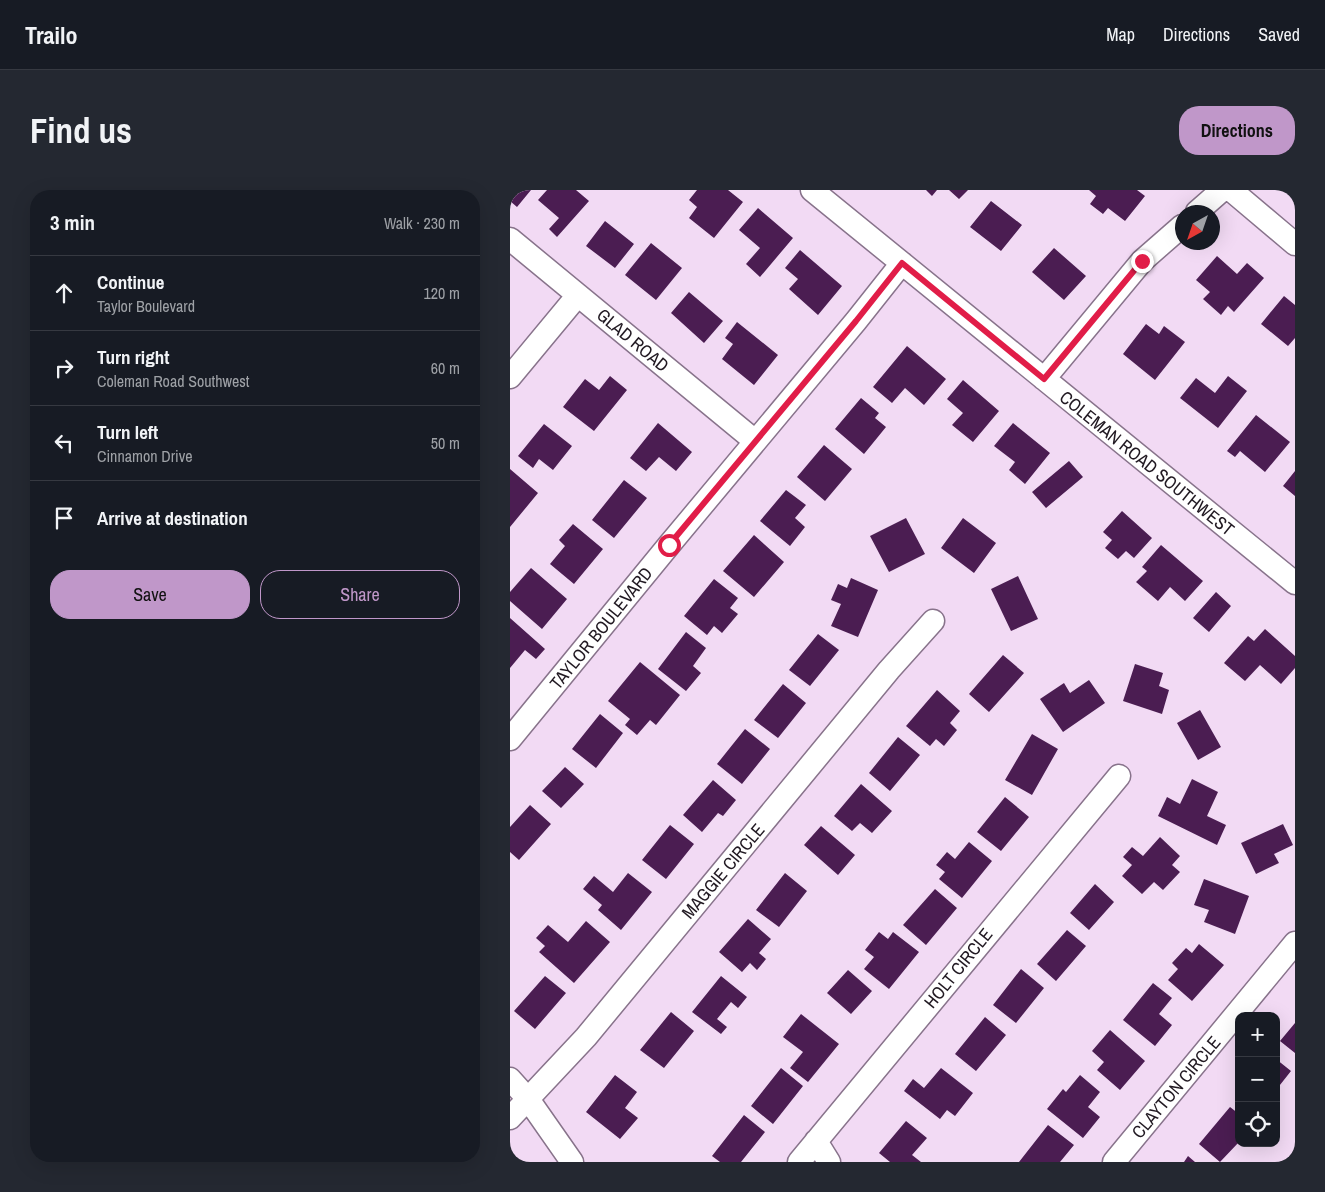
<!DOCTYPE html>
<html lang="en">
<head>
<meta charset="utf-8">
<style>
	:root { --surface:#171b24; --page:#242831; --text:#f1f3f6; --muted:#9ea1a6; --line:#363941; --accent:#c097c9 }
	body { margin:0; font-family:"Archivo Narrow",sans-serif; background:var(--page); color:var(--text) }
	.controls { position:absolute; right:15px; bottom:15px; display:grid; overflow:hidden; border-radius:10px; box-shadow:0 5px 20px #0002 }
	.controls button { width:45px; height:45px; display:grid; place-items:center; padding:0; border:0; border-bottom:1px solid var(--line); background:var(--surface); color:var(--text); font:25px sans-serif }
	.compass { position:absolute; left:665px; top:15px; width:45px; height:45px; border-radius:50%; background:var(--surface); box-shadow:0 5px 20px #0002; rotate:220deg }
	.stop { position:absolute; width:15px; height:15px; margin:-11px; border:4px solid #e11d48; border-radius:50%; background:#fff }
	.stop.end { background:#e11d48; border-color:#fff; box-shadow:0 1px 5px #0008 }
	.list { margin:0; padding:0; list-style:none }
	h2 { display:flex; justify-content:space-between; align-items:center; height:65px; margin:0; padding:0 20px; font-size:21px }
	h2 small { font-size:16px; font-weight:400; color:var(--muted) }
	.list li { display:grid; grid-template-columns:32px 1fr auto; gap:15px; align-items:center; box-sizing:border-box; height:75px; padding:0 20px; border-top:1px solid var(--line) }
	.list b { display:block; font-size:19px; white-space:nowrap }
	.list p { margin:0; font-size:16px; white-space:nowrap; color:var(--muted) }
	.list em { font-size:16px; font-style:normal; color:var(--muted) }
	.actions { display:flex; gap:10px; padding:15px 20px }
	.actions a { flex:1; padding:11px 0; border:1px solid var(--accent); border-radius:20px; text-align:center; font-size:18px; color:var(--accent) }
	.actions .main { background:var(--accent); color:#111 }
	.icon { flex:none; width:28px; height:28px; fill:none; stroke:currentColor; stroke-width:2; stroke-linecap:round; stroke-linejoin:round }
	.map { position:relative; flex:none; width:785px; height:972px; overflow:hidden; border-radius:20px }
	header { display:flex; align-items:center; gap:30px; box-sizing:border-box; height:70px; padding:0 25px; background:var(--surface); border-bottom:1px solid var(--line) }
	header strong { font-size:24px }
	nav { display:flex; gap:28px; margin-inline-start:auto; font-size:18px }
	.intro { display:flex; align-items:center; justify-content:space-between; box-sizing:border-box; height:120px; padding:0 30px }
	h1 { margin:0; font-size:35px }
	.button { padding:12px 22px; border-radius:20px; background:var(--accent); color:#111; font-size:18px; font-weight:700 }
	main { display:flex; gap:30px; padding:0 30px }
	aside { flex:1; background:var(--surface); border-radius:20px; box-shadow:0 5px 20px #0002 }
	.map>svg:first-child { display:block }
</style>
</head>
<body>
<header>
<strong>Trailo</strong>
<nav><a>Map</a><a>Directions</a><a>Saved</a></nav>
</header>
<div class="intro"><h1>Find us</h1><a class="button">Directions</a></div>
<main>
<aside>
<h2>3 min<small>Walk · 230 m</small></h2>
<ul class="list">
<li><svg class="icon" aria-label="ahead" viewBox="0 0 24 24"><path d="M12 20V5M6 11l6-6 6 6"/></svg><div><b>Continue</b><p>Taylor Boulevard</p></div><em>120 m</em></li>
<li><svg class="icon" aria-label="right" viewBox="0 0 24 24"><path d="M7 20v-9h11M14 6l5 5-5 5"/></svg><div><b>Turn right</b><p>Coleman Road Southwest</p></div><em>60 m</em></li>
<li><svg class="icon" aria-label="left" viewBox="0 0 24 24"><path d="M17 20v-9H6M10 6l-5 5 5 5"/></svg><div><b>Turn left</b><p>Cinnamon Drive</p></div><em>50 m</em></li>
<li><svg class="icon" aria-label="arrive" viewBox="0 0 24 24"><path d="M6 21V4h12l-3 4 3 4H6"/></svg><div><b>Arrive at destination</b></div></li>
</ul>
<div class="actions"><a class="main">Save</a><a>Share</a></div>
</aside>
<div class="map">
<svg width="785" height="972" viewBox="0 0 785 972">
	<rect width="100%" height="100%" fill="#f2daf4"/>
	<!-- building -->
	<path fill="#4b1d52" d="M 0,0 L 21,0 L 7,17 L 0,11 Z
		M 37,0 L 66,0 L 79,11 L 47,47 L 39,39 L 49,28 L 28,10 Z
		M 187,0 L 218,0 L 233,12 L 204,48 L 179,28 L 187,17 L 179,10 Z
		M 416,0 L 427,0 L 422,6 Z
		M 439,0 L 458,0 L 449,9 Z
		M 579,0 L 627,0 L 635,6 L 615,31 L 598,18 L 593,24 L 580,14 L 586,6 Z
		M 481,11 L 512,35 L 491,61 L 460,37 Z
		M 248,18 L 283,48 L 250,87 L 236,74 L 250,58 L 229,40 Z
		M 95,31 L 124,54 L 105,78 L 76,56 Z
		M 141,53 L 172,78 L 146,110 L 115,85 Z
		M 544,58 L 576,86 L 554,110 L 522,82 Z
		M 290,60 L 332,96 L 308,125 L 279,99 L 288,89 L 275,78 Z
		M 707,66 L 727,84 L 737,73 L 754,88 L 724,122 L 718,116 L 711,125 L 693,109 L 700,102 L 686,90 Z
		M 179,102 L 213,131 L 194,153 L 161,123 Z
		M 774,106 L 785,115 L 785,148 L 778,156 L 751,134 Z
		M 227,132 L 268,165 L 244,195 L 212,169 L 223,154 L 215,148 Z
		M 636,134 L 649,144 L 654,136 L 675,152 L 645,190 L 613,164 Z
		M 397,156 L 436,189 L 414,215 L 395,198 L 382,213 L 363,197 Z
		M 100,186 L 117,200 L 84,241 L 53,217 L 75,189 L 89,200 Z
		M 718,186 L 737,201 L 708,238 L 670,208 L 686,188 L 705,203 Z
		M 453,190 L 489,221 L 463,252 L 442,235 L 453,223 L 437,209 Z
		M 351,208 L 369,223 L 365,228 L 376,237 L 354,264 L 325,239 Z
		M 746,225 L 780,252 L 755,282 L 730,261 L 725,267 L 717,261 Z
		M 148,233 L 182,262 L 166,281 L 149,267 L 136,281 L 120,268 Z
		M 503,233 L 540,263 L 515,294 L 499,280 L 505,272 L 484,256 Z
		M 34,234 L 62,256 L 43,280 L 29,269 L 23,278 L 8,266 Z
		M 314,255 L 342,279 L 315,311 L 287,287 Z
		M 559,271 L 573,287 L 536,318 L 522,302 Z
		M 0,279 L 28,303 L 0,337 Z
		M 785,281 L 785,306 L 773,296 Z
		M 114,290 L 137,308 L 104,348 L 82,330 Z
		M 276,300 L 296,315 L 285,328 L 295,337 L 280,356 L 250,331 Z
		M 612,321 L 642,348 L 624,368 L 616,361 L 608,369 L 595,358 L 602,350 L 593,342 Z
		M 396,328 L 415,364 L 379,382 L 360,346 Z
		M 453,328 L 486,353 L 464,383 L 431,358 Z
		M 63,334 L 93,359 L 64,394 L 40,374 L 55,356 L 49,350 Z
		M 244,345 L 274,372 L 244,407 L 213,381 Z
		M 651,355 L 693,391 L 675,411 L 660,397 L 648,411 L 626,392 L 637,381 L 632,377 Z
		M 21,378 L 57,409 L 32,439 L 0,411 L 0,402 Z
		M 508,386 L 528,429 L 501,441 L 481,399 Z
		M 341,388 L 368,400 L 348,447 L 321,436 L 331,414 L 321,410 L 328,394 L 337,398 Z
		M 204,389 L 228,408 L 220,418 L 228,424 L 212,443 L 204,436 L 197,445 L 174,426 Z
		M 706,402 L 721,416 L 699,442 L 683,428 Z
		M 0,428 L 35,459 L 26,469 L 15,460 L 0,478 Z
		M 755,439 L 785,466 L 785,478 L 771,494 L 750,475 L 735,491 L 714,473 L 738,446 L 744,451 Z
		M 176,442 L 196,458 L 183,476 L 191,483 L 176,501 L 148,479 Z
		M 308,444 L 329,460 L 300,496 L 279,480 Z
		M 493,465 L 514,483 L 479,522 L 459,504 Z
		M 130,472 L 170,505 L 146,535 L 140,530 L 127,545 L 115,535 L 120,529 L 98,511 Z
		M 625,474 L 653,483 L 649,496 L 659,500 L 652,524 L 613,511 Z
		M 579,490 L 595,513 L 553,542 L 530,509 L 554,493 L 560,503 Z
		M 273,494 L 296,513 L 268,548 L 244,530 Z
		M 427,500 L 450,521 L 440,533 L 447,540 L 434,556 L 426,549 L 420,556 L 396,536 Z
		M 690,520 L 711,557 L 688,570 L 667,533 Z
		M 90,524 L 113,543 L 86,578 L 62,559 Z
		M 235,539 L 260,559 L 232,594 L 207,574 Z
		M 522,544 L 548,559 L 522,605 L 495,590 Z
		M 388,547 L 410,565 L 380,601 L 359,583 Z
		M 55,577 L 74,594 L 51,618 L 32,601 Z
		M 682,589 L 708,602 L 697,626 L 716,635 L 707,655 L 648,626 L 657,607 L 670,614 Z
		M 203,590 L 226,610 L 213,626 L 208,623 L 192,642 L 173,625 Z
		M 351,594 L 382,621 L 362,643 L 350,633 L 342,641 L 324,626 Z
		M 495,607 L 519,627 L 491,661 L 467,642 Z
		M 20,615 L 41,634 L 9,670 L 0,662 L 0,637 Z
		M 773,634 L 783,655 L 764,664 L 769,673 L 746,684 L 731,653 Z
		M 160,635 L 184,654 L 156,689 L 132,670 Z
		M 311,636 L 345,665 L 328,685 L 294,655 Z
		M 650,647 L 670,666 L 662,675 L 670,682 L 653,700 L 644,692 L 632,704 L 612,686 L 622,675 L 613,667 L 622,657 L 633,666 Z
		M 459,652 L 482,671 L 452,708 L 429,689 L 435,682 L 426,675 L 437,662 L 445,669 Z
		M 118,683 L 142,702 L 111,740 L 88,720 L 92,715 L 73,699 L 84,686 L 103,702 Z
		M 275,683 L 297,701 L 269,737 L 246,720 Z
		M 694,689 L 739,706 L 725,744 L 694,732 L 699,720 L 684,715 Z
		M 585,694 L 604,712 L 579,740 L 560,723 Z
		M 425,699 L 447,718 L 416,755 L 393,735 Z
		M 238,729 L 261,749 L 249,763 L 256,769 L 247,780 L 240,773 L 232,782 L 209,762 Z
		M 76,731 L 100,752 L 64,793 L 29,762 L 35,756 L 26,748 L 38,735 L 58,752 Z
		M 557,740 L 576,756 L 546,791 L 527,774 Z
		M 369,742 L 378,749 L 383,742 L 409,762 L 379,799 L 354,779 L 364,767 L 355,760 Z
		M 689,754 L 714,775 L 682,811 L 658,790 L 668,779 L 662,773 L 676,758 L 682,763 Z
		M 511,779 L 534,798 L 506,833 L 483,815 Z
		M 338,780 L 362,801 L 341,824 L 317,803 Z
		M 35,786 L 56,803 L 25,839 L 4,821 Z
		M 211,786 L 237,807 L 228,818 L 221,812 L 207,829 L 217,837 L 211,844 L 182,822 Z
		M 643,793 L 662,808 L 649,824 L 662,835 L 645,856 L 613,830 Z
		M 161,822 L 184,841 L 154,878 L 130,860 Z
		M 291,824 L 329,854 L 298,892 L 280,878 L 293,862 L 273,847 Z
		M 475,827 L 496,845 L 466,881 L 445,864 Z
		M 785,833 L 785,863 L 770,851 Z
		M 600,840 L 635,871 L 610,900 L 587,880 L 594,872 L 582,861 Z
		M 766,869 L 781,881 L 766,900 Z
		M 271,878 L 293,896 L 263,934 L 241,916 Z
		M 431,878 L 463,903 L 445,926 L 437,920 L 430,929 L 394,901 L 403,889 L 414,898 Z
		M 105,885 L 127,902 L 115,918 L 128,928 L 110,949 L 76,922 Z
		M 570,885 L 590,902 L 578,917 L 590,927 L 573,948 L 537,919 L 553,899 L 556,902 Z
		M 720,917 L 729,924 L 729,952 L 710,972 L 689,954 Z
		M 234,925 L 255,942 L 231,972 L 210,972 L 202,966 Z
		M 396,931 L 417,948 L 402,965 L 411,972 L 380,972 L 369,963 Z
		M 538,935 L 564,955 L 550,972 L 509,972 Z
		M 678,966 L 685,972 L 674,972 Z"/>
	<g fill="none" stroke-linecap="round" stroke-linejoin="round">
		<defs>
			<path id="minor" d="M 302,0 L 785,393
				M 721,0 L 785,54
				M 687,22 L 712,0
				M 0,49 L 245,251
				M 0,187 L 68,105
				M 534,189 L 632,71 L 672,36
				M 0,549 L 159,355 L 346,131 L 392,73
				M 0,889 L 18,909 L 62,972
				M 0,928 L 76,847 L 379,480 L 423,431
				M 306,951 L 319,972
				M 289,972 L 609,586
				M 604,972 L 785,753"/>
		</defs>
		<!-- minor casing -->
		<use href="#minor" stroke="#88738b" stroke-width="25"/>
		<!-- minor -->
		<use href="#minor" stroke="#fff" stroke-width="22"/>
	</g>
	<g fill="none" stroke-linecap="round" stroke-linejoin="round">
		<!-- route -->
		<path stroke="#e11d48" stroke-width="6" d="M 159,355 L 346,131 L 392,73 L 534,189 L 632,71"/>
	</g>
	<g text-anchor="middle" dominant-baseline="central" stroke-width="5" stroke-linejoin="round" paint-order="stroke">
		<!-- street labels -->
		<g font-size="18" fill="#211922" stroke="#fff">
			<text transform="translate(123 150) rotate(40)">GLAD ROAD</text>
			<text transform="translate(637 273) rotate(39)">COLEMAN ROAD SOUTHWEST</text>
			<text transform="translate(91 438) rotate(-51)">TAYLOR BOULEVARD</text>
			<text transform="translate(213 681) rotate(-50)">MAGGIE CIRCLE</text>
			<text transform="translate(448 778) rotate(-51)">HOLT CIRCLE</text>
			<text transform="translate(666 897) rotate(-50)">CLAYTON CIRCLE</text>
		</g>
	</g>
</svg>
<div class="controls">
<button>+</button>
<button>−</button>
<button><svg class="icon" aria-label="locate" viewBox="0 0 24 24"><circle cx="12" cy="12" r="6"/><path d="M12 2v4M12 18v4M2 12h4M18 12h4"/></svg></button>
</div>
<svg class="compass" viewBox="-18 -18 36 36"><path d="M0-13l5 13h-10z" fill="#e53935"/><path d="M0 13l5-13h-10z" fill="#9ea1a6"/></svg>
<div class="stop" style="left:159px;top:355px"></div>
<div class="stop end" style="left:632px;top:71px"></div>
</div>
</main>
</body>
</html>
